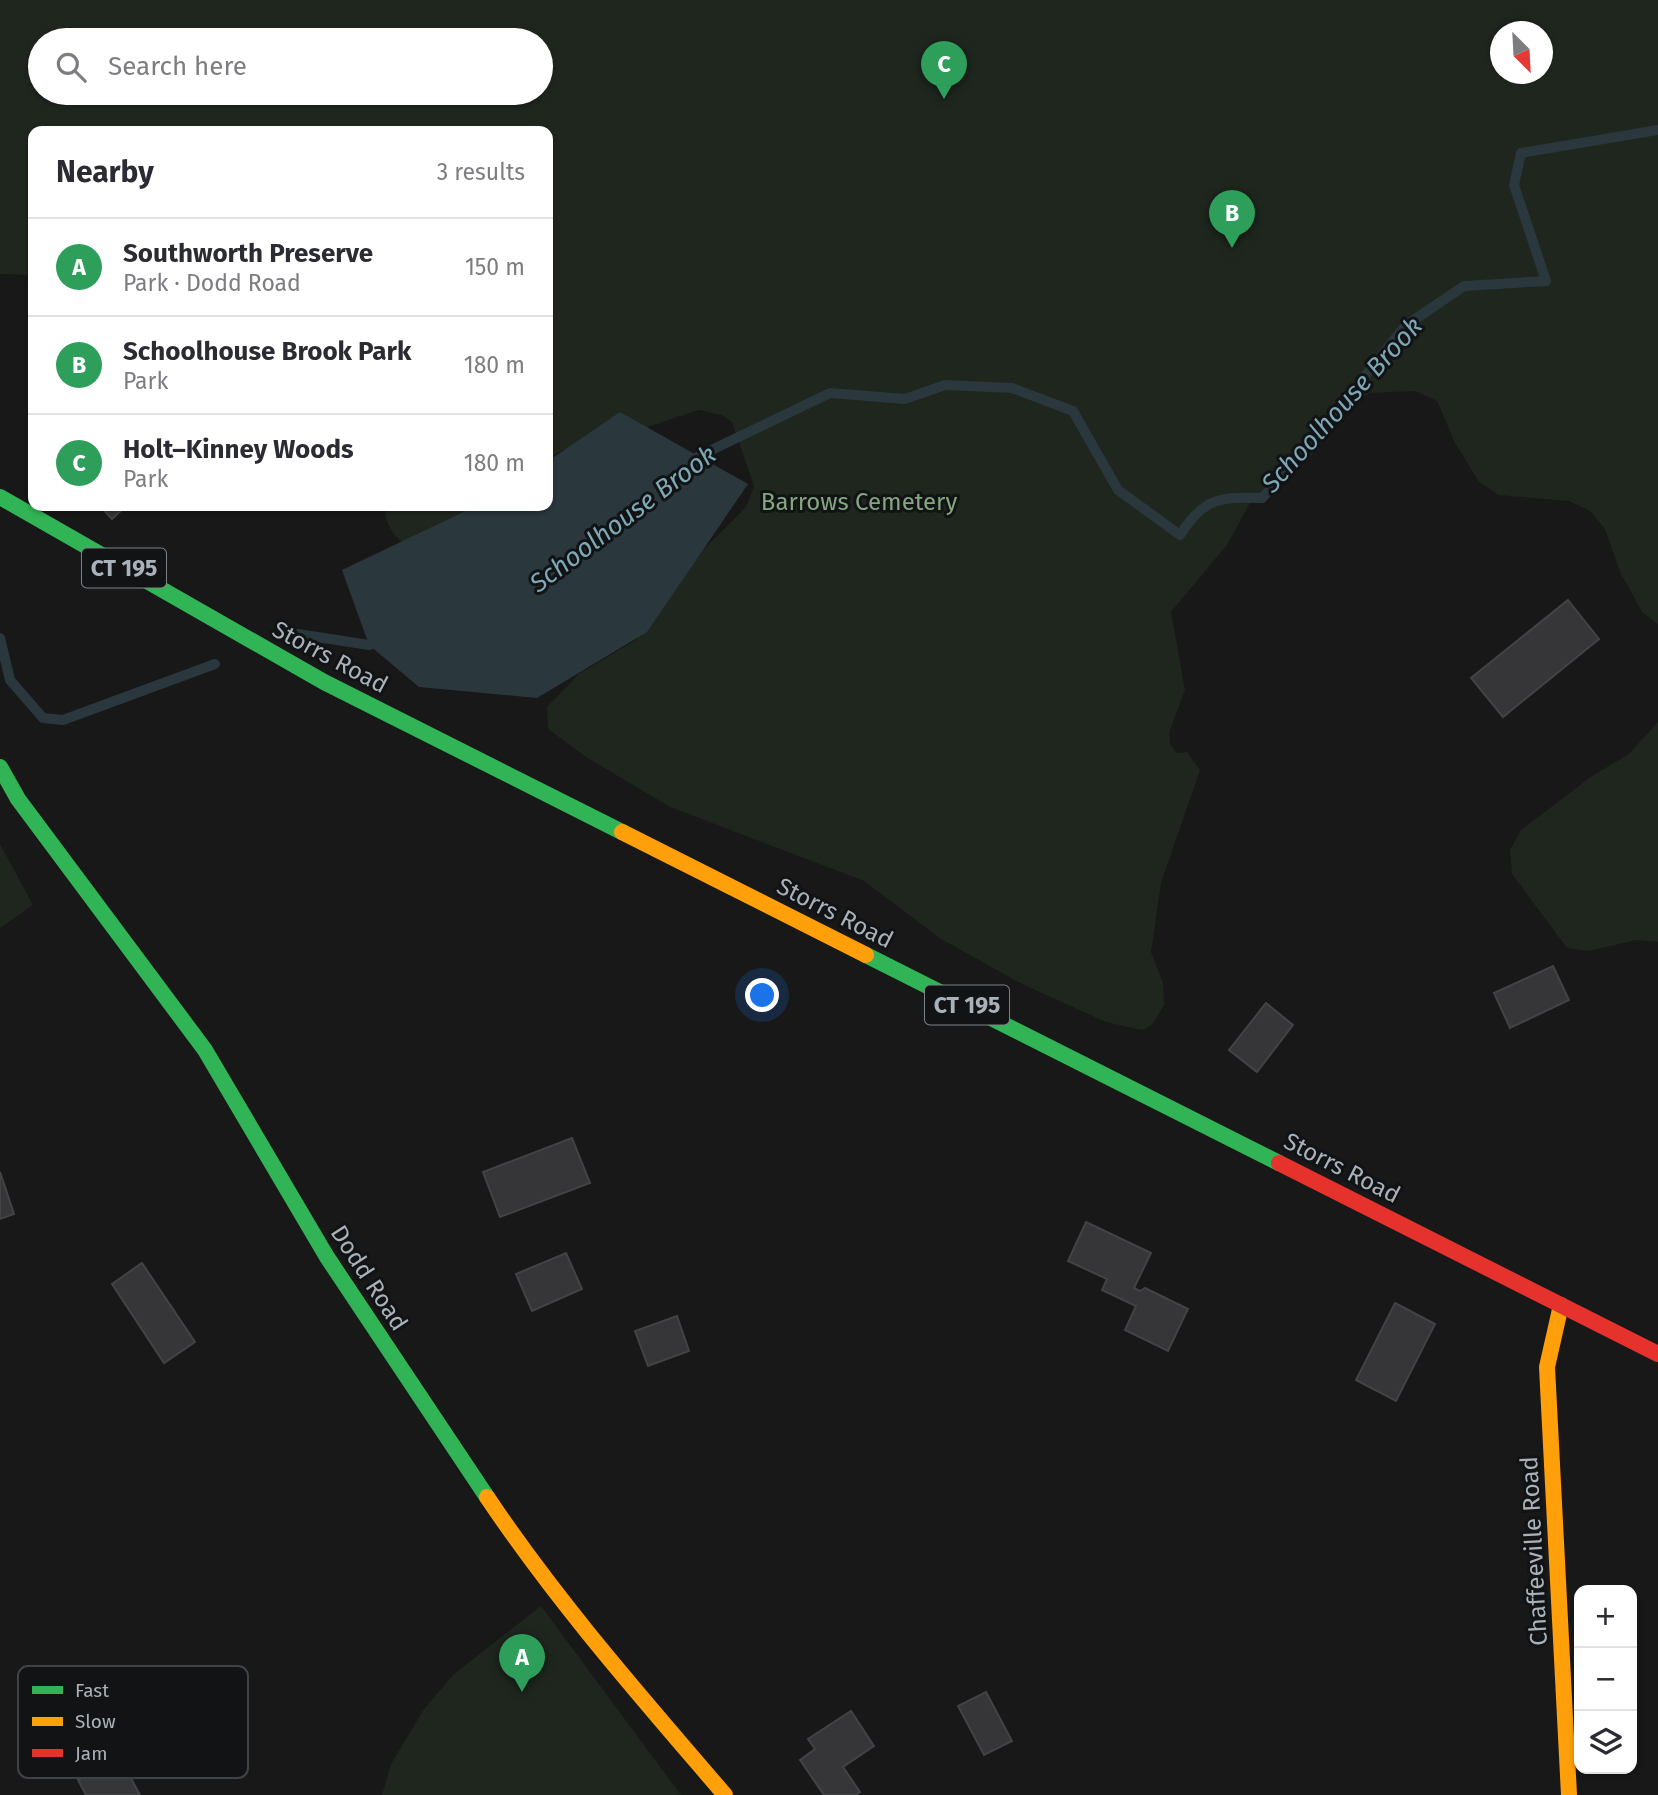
<!DOCTYPE html>
<html lang="en">
<head>
<meta charset="utf-8">
<style>
	:root { --surface:#fff; --page:#f2f2f3; --text:#2b2b33; --muted:#7c7c81; --line:#e1e1e2; --accent:#767c82 }
	body { margin:0; font-family:"Fira Sans",sans-serif; background:var(--page); color:var(--text) }
	.controls { position:absolute; right:21px; bottom:21px; display:grid; overflow:hidden; border-radius:14px; box-shadow:0 2px 5px #0004 }
	.controls button { width:63px; height:63px; display:grid; place-items:center; padding:0; border:0; border-bottom:2px solid var(--line); background:var(--surface); color:var(--text); font:35px sans-serif }
	.compass { position:absolute; left:1490px; top:21px; width:63px; height:63px; border-radius:50%; background:var(--surface); box-shadow:0 2px 5px #0004; rotate:156deg }
	.you { position:absolute; left:763px; top:996px; width:24px; height:24px; margin:-18px; border:5px solid #fff; border-radius:50%; background:#1a73e8; box-shadow:0 0 0 10px #1a73e833 }
	.badge { display:grid; place-items:center; width:46px; height:46px; border-radius:50%; background:var(--accent); color:#fff; font-size:23px; font-weight:700 }
	.pin { position:absolute; translate:-50% -58px; filter:drop-shadow(0 2px 4px #0008) }
	.pin::after { content:''; position:absolute; top:37px; width:24px; height:21px; background:inherit; clip-path:polygon(0 0,100% 0,50% 100%) }
	.list { margin:0; padding:0; list-style:none }
	h2 { display:flex; justify-content:space-between; align-items:center; height:91px; margin:0; padding:0 28px; font-size:30px }
	h2 small { font-size:23px; font-weight:400; color:var(--muted) }
	.list li { display:grid; grid-template-columns:46px 1fr auto; gap:21px; align-items:center; box-sizing:border-box; height:98px; padding:0 28px; border-top:2px solid var(--line) }
	.list b { display:block; font-size:26px; white-space:nowrap }
	.list p { margin:0; font-size:23px; white-space:nowrap; color:var(--muted) }
	.list em { font-size:23px; font-style:normal; color:var(--muted) }
	.icon { flex:none; width:38px; height:38px; fill:none; stroke:currentColor; stroke-width:2; stroke-linecap:round; stroke-linejoin:round }
	.map { position:relative; flex:none; width:1658px; height:1795px; overflow:hidden }
	.search { position:absolute; background:var(--surface); box-shadow:0 2px 5px #0004; left:28px; top:28px; width:525px; height:77px; display:flex; align-items:center; gap:18px; box-sizing:border-box; padding:0 24px; border-radius:38px; color:var(--muted); font-size:26px }
	.panel { position:absolute; background:var(--surface); box-shadow:0 2px 5px #0004; left:28px; top:126px; width:525px; height:385px; border-radius:14px }
	.map>svg:first-child { display:block }
</style>
</head>
<body>
<div class="map">
<svg width="1658" height="1795" viewBox="0 0 1658 1795">
	<rect width="100%" height="100%" fill="#181819"/>
	<!-- green -->
	<path fill="#1e261e" fill-rule="evenodd" d="M 0,0 L 1658,0 L 1658,624 L 1642,612 L 1620,572 L 1605,529 L 1590,511 L 1569,501 L 1499,495 L 1479,482 L 1455,443 L 1437,401 L 1415,391 L 1370,393 L 1349,404 L 1308,460 L 1287,470 L 1251,501 L 1227,545 L 1171,612 L 1185,690 L 1169,733 L 1170,744 L 1177,753 L 1187,752 L 1200,770 L 1161,883 L 1151,952 L 1163,983 L 1164,1005 L 1152,1025 L 1142,1030 L 1106,1022 L 1024,985 L 941,939 L 864,881 L 670,807 L 586,757 L 548,729 L 547,707 L 579,674 L 636,640 L 685,568 L 746,507 L 754,486 L 732,422 L 722,415 L 699,410 L 644,428 L 598,432 L 548,458 L 548,131 L 33,131 L 33,275 L 0,274 ZM 1500,32 L 1542,32 L 1542,74 L 1500,74 ZM 40,40 L 541,40 L 541,93 L 40,93 Z
		M 386,506 L 483,506 L 403,543 C 392,534 383,520 386,506 Z
		M 1658,722 L 1658,942 L 1636,940 L 1589,951 L 1567,948 L 1512,874 L 1510,850 L 1521,830 L 1592,776 L 1629,754 Z
		M 0,844 L 33,905 L 0,928 Z
		M 541,1606 L 681,1795 L 382,1795 L 391,1764 L 424,1709 L 454,1674 Z"/>
	<!-- water -->
	<path fill="#2a373c" d="M 620,412 L 748,484 L 647,632 L 537,698 L 419,687 L 369,645 L 342,570 L 476,506 L 548,506 L 548,461 Z"/>
	<g fill="none" stroke-linecap="round" stroke-linejoin="round">
		<!-- stream -->
		<path stroke="#2a373c" stroke-width="10" d="M 690,463 L 699,456 L 830,393 L 905,399 L 945,385 L 1012,388 L 1073,411 L 1118,490 L 1180,535 C 1204,497 1220,497 1262,498 L 1305,451 L 1405,326 L 1464,286 L 1546,281 L 1514,185 L 1521,153 L 1658,130
			M 298,634 L 369,645 L 379,641
			M 0,638 L 10,680 L 43,718 L 63,720 L 215,664"/>
	</g>
	<!-- building -->
	<path fill="#363638" stroke="#414345" stroke-width="2" d="M 100,506 L 126,506 L 112,519 Z
		M 1568,600 L 1599,639 L 1503,717 L 1471,678 Z
		M 1553,966 L 1569,1000 L 1510,1028 L 1494,993 Z
		M 1266,1003 L 1293,1025 L 1257,1072 L 1229,1050 Z
		M 572,1138 L 590,1183 L 500,1217 L 483,1172 Z
		M 0,1172 L 14,1214 L 0,1219 Z
		M 1086,1222 L 1151,1253 L 1134,1288 L 1140,1291 L 1145,1288 L 1188,1309 L 1168,1351 L 1125,1330 L 1136,1306 L 1102,1290 L 1107,1279 L 1068,1261 Z
		M 566,1253 L 582,1289 L 532,1311 L 516,1274 Z
		M 142,1263 L 195,1342 L 164,1363 L 112,1284 Z
		M 1395,1303 L 1435,1324 L 1396,1401 L 1356,1380 Z
		M 677,1316 L 689,1351 L 648,1366 L 635,1331 Z
		M 986,1692 L 1012,1741 L 984,1755 L 958,1706 Z
		M 851,1711 L 874,1746 L 843,1767 L 860,1792 L 856,1795 L 824,1795 L 800,1760 L 815,1749 L 808,1739 Z
		M 120,1758 L 140,1795 L 86,1795 L 78,1780 Z"/>
	<g fill="none" stroke-linecap="round" stroke-linejoin="round">
		<!-- fast -->
		<path stroke="#30b455" stroke-width="16" d="M 0,497 L 324,682 L 622,832
			M 0,767 L 18,799 L 205,1050 L 327,1257 L 487,1497
			M 866,955 L 1279,1163"/>
		<!-- slow -->
		<path stroke="#ff9f0a" stroke-width="16" d="M 622,832 L 866,955
			M 1561,1305 L 1547,1367 L 1569,1795
			M 487,1497 C 558,1603 642,1698 725,1795"/>
		<!-- jam -->
		<path stroke="#e5322d" stroke-width="16" d="M 1279,1163 L 1658,1354"/>
	</g>
	<g text-anchor="middle" dominant-baseline="central" stroke-width="6" stroke-linejoin="round" paint-order="stroke">
		<!-- shield labels -->
		<g fill="#121315" stroke="#7c8288" stroke-width="2">
			<rect x="82" y="548.5" width="84" height="39" rx="5"/>
			<rect x="925" y="985.5" width="84" height="39" rx="5"/>
		</g>
		<g font-size="23" font-weight="bold" fill="#a9b2ba">
			<text x="124" y="568">CT 195</text>
			<text x="967" y="1005">CT 195</text>
		</g>
		<!-- park labels -->
		<g font-size="24" fill="#84a77f" stroke="#121315">
			<text x="859" y="502">Barrows Cemetery</text>
		</g>
		<!-- street labels -->
		<g font-size="24" fill="#a9b2ba" stroke="#121315">
			<text transform="translate(330 657) rotate(28)">Storrs Road</text>
			<text transform="translate(835 913) rotate(27)">Storrs Road</text>
			<text transform="translate(1342 1168) rotate(27)">Storrs Road</text>
			<text transform="translate(369 1278) rotate(57)">Dodd Road</text>
			<text transform="translate(1534 1551) rotate(-93)">Chaffeeville Road</text>
		</g>
		<!-- water labels -->
		<g font-size="26" font-style="italic" fill="#7ea8b7" stroke="#121315">
			<text transform="translate(1342 405) rotate(-48)">Schoolhouse Brook</text>
			<text transform="translate(623 519) rotate(-37)">Schoolhouse Brook</text>
		</g>
	</g>
	<!-- legend -->
	<rect x="18" y="1666" width="230" height="112" rx="10" fill="#121315" stroke="#3f4347" stroke-width="2"/>
	<rect x="32" y="1686" width="31" height="8" fill="#30b455"/>
	<rect x="32" y="1717" width="31" height="9" fill="#ff9f0a"/>
	<rect x="32" y="1749" width="31" height="8" fill="#e5322d"/>
	<g font-size="19" fill="#a9b2ba">
		<text x="75" y="1697">Fast</text>
		<text x="75" y="1728">Slow</text>
		<text x="75" y="1760">Jam</text>
	</g>
</svg>
<div class="controls">
<button>+</button>
<button>−</button>
<button><svg class="icon" aria-label="layers" viewBox="0 0 24 24"><path d="M12 4l9 5-9 5-9-5zM3 14l9 5 9-5"/></svg></button>
</div>
<svg class="compass" viewBox="-18 -18 36 36"><path d="M0-13l5 13h-10z" fill="#e53935"/><path d="M0 13l5-13h-10z" fill="#7c7c81"/></svg>
<div class="you"></div>
<div class="pin badge" style="left:522px;top:1692px;background:#2e9e5b">A</div>
<div class="pin badge" style="left:1232px;top:248px;background:#2e9e5b">B</div>
<div class="pin badge" style="left:944px;top:99px;background:#2e9e5b">C</div>
<div class="search"><svg class="icon" aria-label="search" viewBox="0 0 24 24"><circle cx="10" cy="10" r="6"/><path d="M15 15l6 6"/></svg>Search here</div>
<section class="panel">
<h2>Nearby<small>3 results</small></h2>
<ul class="list">
<li><span class="badge" style="background:#2e9e5b">A</span><div><b>Southworth Preserve</b><p>Park · Dodd Road</p></div><em>150 m</em></li>
<li><span class="badge" style="background:#2e9e5b">B</span><div><b>Schoolhouse Brook Park</b><p>Park</p></div><em>180 m</em></li>
<li><span class="badge" style="background:#2e9e5b">C</span><div><b>Holt–Kinney Woods</b><p>Park</p></div><em>180 m</em></li>
</ul>
</section>
</div>
</body>
</html>
